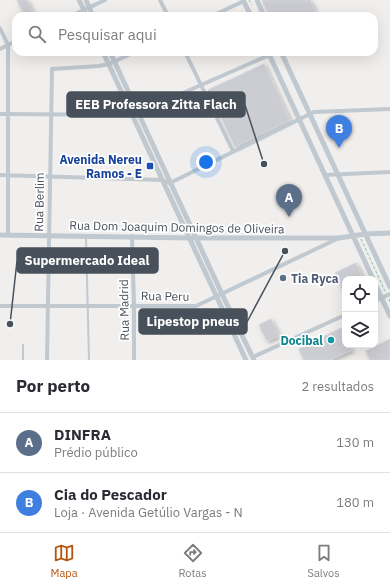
<!DOCTYPE html>
<html lang="pt">
<head>
<meta charset="utf-8">
<style>
	:root { --surface:#fff; --page:#f2f2f3; --text:#2b2b33; --muted:#7c7c81; --line:#e1e1e2; --accent:#b45309 }
	body { margin:0; font-family:"IBM Plex Sans",sans-serif; background:var(--page); color:var(--text) }
	.controls { position:absolute; right:12px; bottom:12px; display:grid; overflow:hidden; border-radius:8px; box-shadow:0 4px 16px #0002 }
	.controls button { width:36px; height:36px; display:grid; place-items:center; padding:0; border:0; border-bottom:1px solid var(--line); background:var(--surface); color:var(--text); font:20px sans-serif }
	.you { position:absolute; left:206px; top:162px; width:14px; height:14px; margin:-10px; border:3px solid #fff; border-radius:50%; background:#1a73e8; box-shadow:0 0 0 6px #1a73e833 }
	.badge { display:grid; place-items:center; width:26px; height:26px; border-radius:50%; background:var(--accent); color:#fff; font-size:13px; font-weight:700 }
	.pin { position:absolute; translate:-50% -33px; filter:drop-shadow(0 1px 2px #0008) }
	.pin::after { content:''; position:absolute; top:21px; width:14px; height:12px; background:inherit; clip-path:polygon(0 0,100% 0,50% 100%) }
	.list { margin:0; padding:0; list-style:none }
	h2 { display:flex; justify-content:space-between; align-items:center; height:52px; margin:0; padding:0 16px; font-size:17px }
	h2 small { font-size:13px; font-weight:400; color:var(--muted) }
	.list li { display:grid; grid-template-columns:26px 1fr auto; gap:12px; align-items:center; box-sizing:border-box; height:60px; padding:0 16px; border-top:1px solid var(--line) }
	.list b { display:block; font-size:15px; white-space:nowrap }
	.list p { margin:0; font-size:13px; white-space:nowrap; color:var(--muted) }
	.list em { font-size:13px; font-style:normal; color:var(--muted) }
	.icon { flex:none; width:22px; height:22px; fill:none; stroke:currentColor; stroke-width:2; stroke-linecap:round; stroke-linejoin:round }
	.map { position:relative; flex:none; width:390px; height:360px; overflow:hidden }
	.search { position:absolute; background:var(--surface); box-shadow:0 4px 16px #0002; left:12px; right:12px; top:12px; height:44px; display:flex; align-items:center; gap:10px; box-sizing:border-box; padding:0 14px; border-radius:12px; color:var(--muted); font-size:15px }
	.sheet { height:172px; background:var(--surface) }
	nav { display:flex; justify-content:space-around; align-items:center; box-sizing:border-box; height:56px; border-top:1px solid var(--line); background:var(--surface); font-size:11px; color:var(--muted) }
	nav a { display:grid; justify-items:center; gap:2px }
	nav .on { color:var(--accent) }
	.map>svg:first-child { display:block }
</style>
</head>
<body>
<div class="map">
<svg width="390" height="360" viewBox="0 0 390 360">
	<defs>
		<filter id="shadow"><feDropShadow dx="2" dy="2" stdDeviation="2" flood-color="#0004"/></filter>
	</defs>
	<rect width="100%" height="100%" fill="#f1efee"/>
	<!-- building -->
	<path fill="#cccdd3" stroke="#d3d4da" filter="url(#shadow)" d="M 17,0 L 27,0 L 34,16 L 25,16 Z
		M 262,0 L 310,0 L 317,16 L 269,16 Z
		M 264,64 L 290,120 L 235,147 L 208,90 Z
		M 356,263 L 363,279 L 345,279 L 345,295 L 335,273 Z
		M 271,319 L 279,336 L 267,341 L 259,325 Z
		M 341,328 L 345,336 L 345,345 L 349,345 L 352,350 L 330,360 L 304,360 L 299,349 Z
		M 390,339 L 390,360 L 370,360 L 366,351 Z"/>
	<g fill="none" stroke-linecap="round" stroke-linejoin="round">
		<!-- path -->
		<path stroke="#79c8a5" stroke-width="1" stroke-dasharray="3 2" stroke-linecap="butt" d="M 249,0 L 252,5
			M 361,239 L 385,291
			M 389,299 L 390,302"/>
		<!-- service -->
		<path stroke="#c0c8d0" stroke-width="2" d="M 86,237 L 89,360
			M 23,345 L 23,360"/>
		<!-- minor -->
		<path stroke="#c0c8d0" stroke-width="4" d="M 160,0 L 168,16
			M 71,16 L 105,0
			M 212,16 L 244,1
			M 0,28 L 8,45 L 8,235
			M 0,49 L 16,41
			M 185,52 L 233,151
			M 0,114 L 133,115 L 276,52
			M 0,175 L 162,180 L 170,183 L 314,112 L 390,109
			M 325,175 L 390,172
			M 132,236 L 134,305 L 134,360
			M 375,301 L 390,294
			M 0,306 L 196,306 L 339,238
			M 253,357 L 345,315
			M 47,360 L 52,69 L 99,66 L 109,64 L 135,52"/>
		<!-- tertiary -->
		<path stroke="#c0c8d0" stroke-width="5" d="M 79,0 L 87,16
			M 86,0 L 93,16
			M 243,0 L 251,16
			M 257,0 L 264,16
			M 103,52 L 246,360
			M 110,52 L 222,294 L 254,360
			M 268,52 L 373,279
			M 281,52 L 390,287
			M 0,235 L 190,238 L 339,238 L 365,234 L 390,233
			M 375,284 L 390,316"/>
	</g>
	<!-- markers -->
	<rect fill="#1a4fb4" stroke="#fff" stroke-width="1.5" x="146" y="162" width="8" height="8" rx="2"/>
	<circle fill="#5c6f8a" stroke="#fff" stroke-width="1.5" cx="283" cy="278" r="4"/>
	<circle fill="#0f9aa8" stroke="#fff" stroke-width="1.5" cx="331" cy="340" r="4"/>
	<g text-anchor="middle" dominant-baseline="central" stroke-width="3.5" stroke-linejoin="round" paint-order="stroke">
		<!-- transit labels -->
		<g font-size="12" font-weight="bold" fill="#164399" stroke="#fff" text-anchor="end">
			<text x="142" y="159">Avenida Nereu<tspan x="142" dy="14">Ramos - E</tspan></text>
		</g>
		<!-- street labels -->
		<g font-size="12" fill="#48515b" stroke="#fff">
			<text transform="translate(39 202) rotate(-89)">Rua Berlim</text>
			<text transform="translate(177 227) rotate(1)">Rua Dom Joaquim Domingos de Oliveira</text>
			<text transform="translate(165 296) rotate(1)">Rua Peru</text>
			<text transform="translate(124 310) rotate(-91)">Rua Madrid</text>
		</g>
		<!-- service labels -->
		<g font-size="12" font-weight="bold" fill="#4e5e75" stroke="#fff" text-anchor="start">
			<text x="291" y="278">Tia Ryca</text>
		</g>
		<!-- culture labels -->
		<g font-size="12" font-weight="bold" fill="#0d838f" stroke="#fff" text-anchor="end">
			<text x="323" y="340">Docibal</text>
		</g>
	</g>
	<!-- callouts -->
	<path fill="none" stroke="#48515b" stroke-width="1.5" d="M264 164L245 105M10 324L17 261M285 251L247 322"/>
	<g fill="#48515b" stroke="#fff" stroke-width="1.5">
		<circle cx="264" cy="164" r="4"/>
		<circle cx="10" cy="324" r="4"/>
		<circle cx="285" cy="251" r="4"/>
	</g>
	<g fill="#48515b" stroke="#48515b" stroke-width="1.5">
		<rect x="67" y="92" width="178" height="25" rx="4"/>
		<rect x="17" y="248" width="141" height="25" rx="4"/>
		<rect x="139" y="309" width="108" height="25" rx="4"/>
	</g>
	<g font-size="13" text-anchor="middle" font-weight="bold" fill="#fff">
		<text x="156" y="109">EEB Professora Zitta Flach</text>
		<text x="87" y="265">Supermercado Ideal</text>
		<text x="193" y="326">Lipestop pneus</text>
	</g>
</svg>
<div class="controls">
<button><svg class="icon" aria-label="locate" viewBox="0 0 24 24"><circle cx="12" cy="12" r="6"/><path d="M12 2v4M12 18v4M2 12h4M18 12h4"/></svg></button>
<button><svg class="icon" aria-label="layers" viewBox="0 0 24 24"><path d="M12 4l9 5-9 5-9-5zM3 14l9 5 9-5"/></svg></button>
</div>
<div class="you"></div>
<div class="pin badge" style="left:289px;top:217px;background:#5c6f8a">A</div>
<div class="pin badge" style="left:339px;top:148px;background:#3f7fe0">B</div>
<div class="search"><svg class="icon" aria-label="search" viewBox="0 0 24 24"><circle cx="10" cy="10" r="6"/><path d="M15 15l6 6"/></svg>Pesquisar aqui</div>
</div>
<section class="sheet">
<h2>Por perto<small>2 resultados</small></h2>
<ul class="list">
<li><span class="badge" style="background:#5c6f8a">A</span><div><b>DINFRA</b><p>Prédio público</p></div><em>130 m</em></li>
<li><span class="badge" style="background:#3f7fe0">B</span><div><b>Cia do Pescador</b><p>Loja · Avenida Getúlio Vargas - N</p></div><em>180 m</em></li>
</ul>
</section>
<nav>
<a class="on"><svg class="icon" aria-label="map" viewBox="0 0 24 24"><path d="M3 6l6-2 6 2 6-2v14l-6 2-6-2-6 2zM9 4v14M15 6v14"/></svg>Mapa</a>
<a><svg class="icon" aria-label="directions" viewBox="0 0 24 24"><path d="M12 3l9 9-9 9-9-9zM9 14v-3h6M13 9l2 2-2 2"/></svg>Rotas</a>
<a><svg class="icon" aria-label="saved" viewBox="0 0 24 24"><path d="M7 4h10v16l-5-4-5 4z"/></svg>Salvos</a>
</nav>
</body>
</html>
